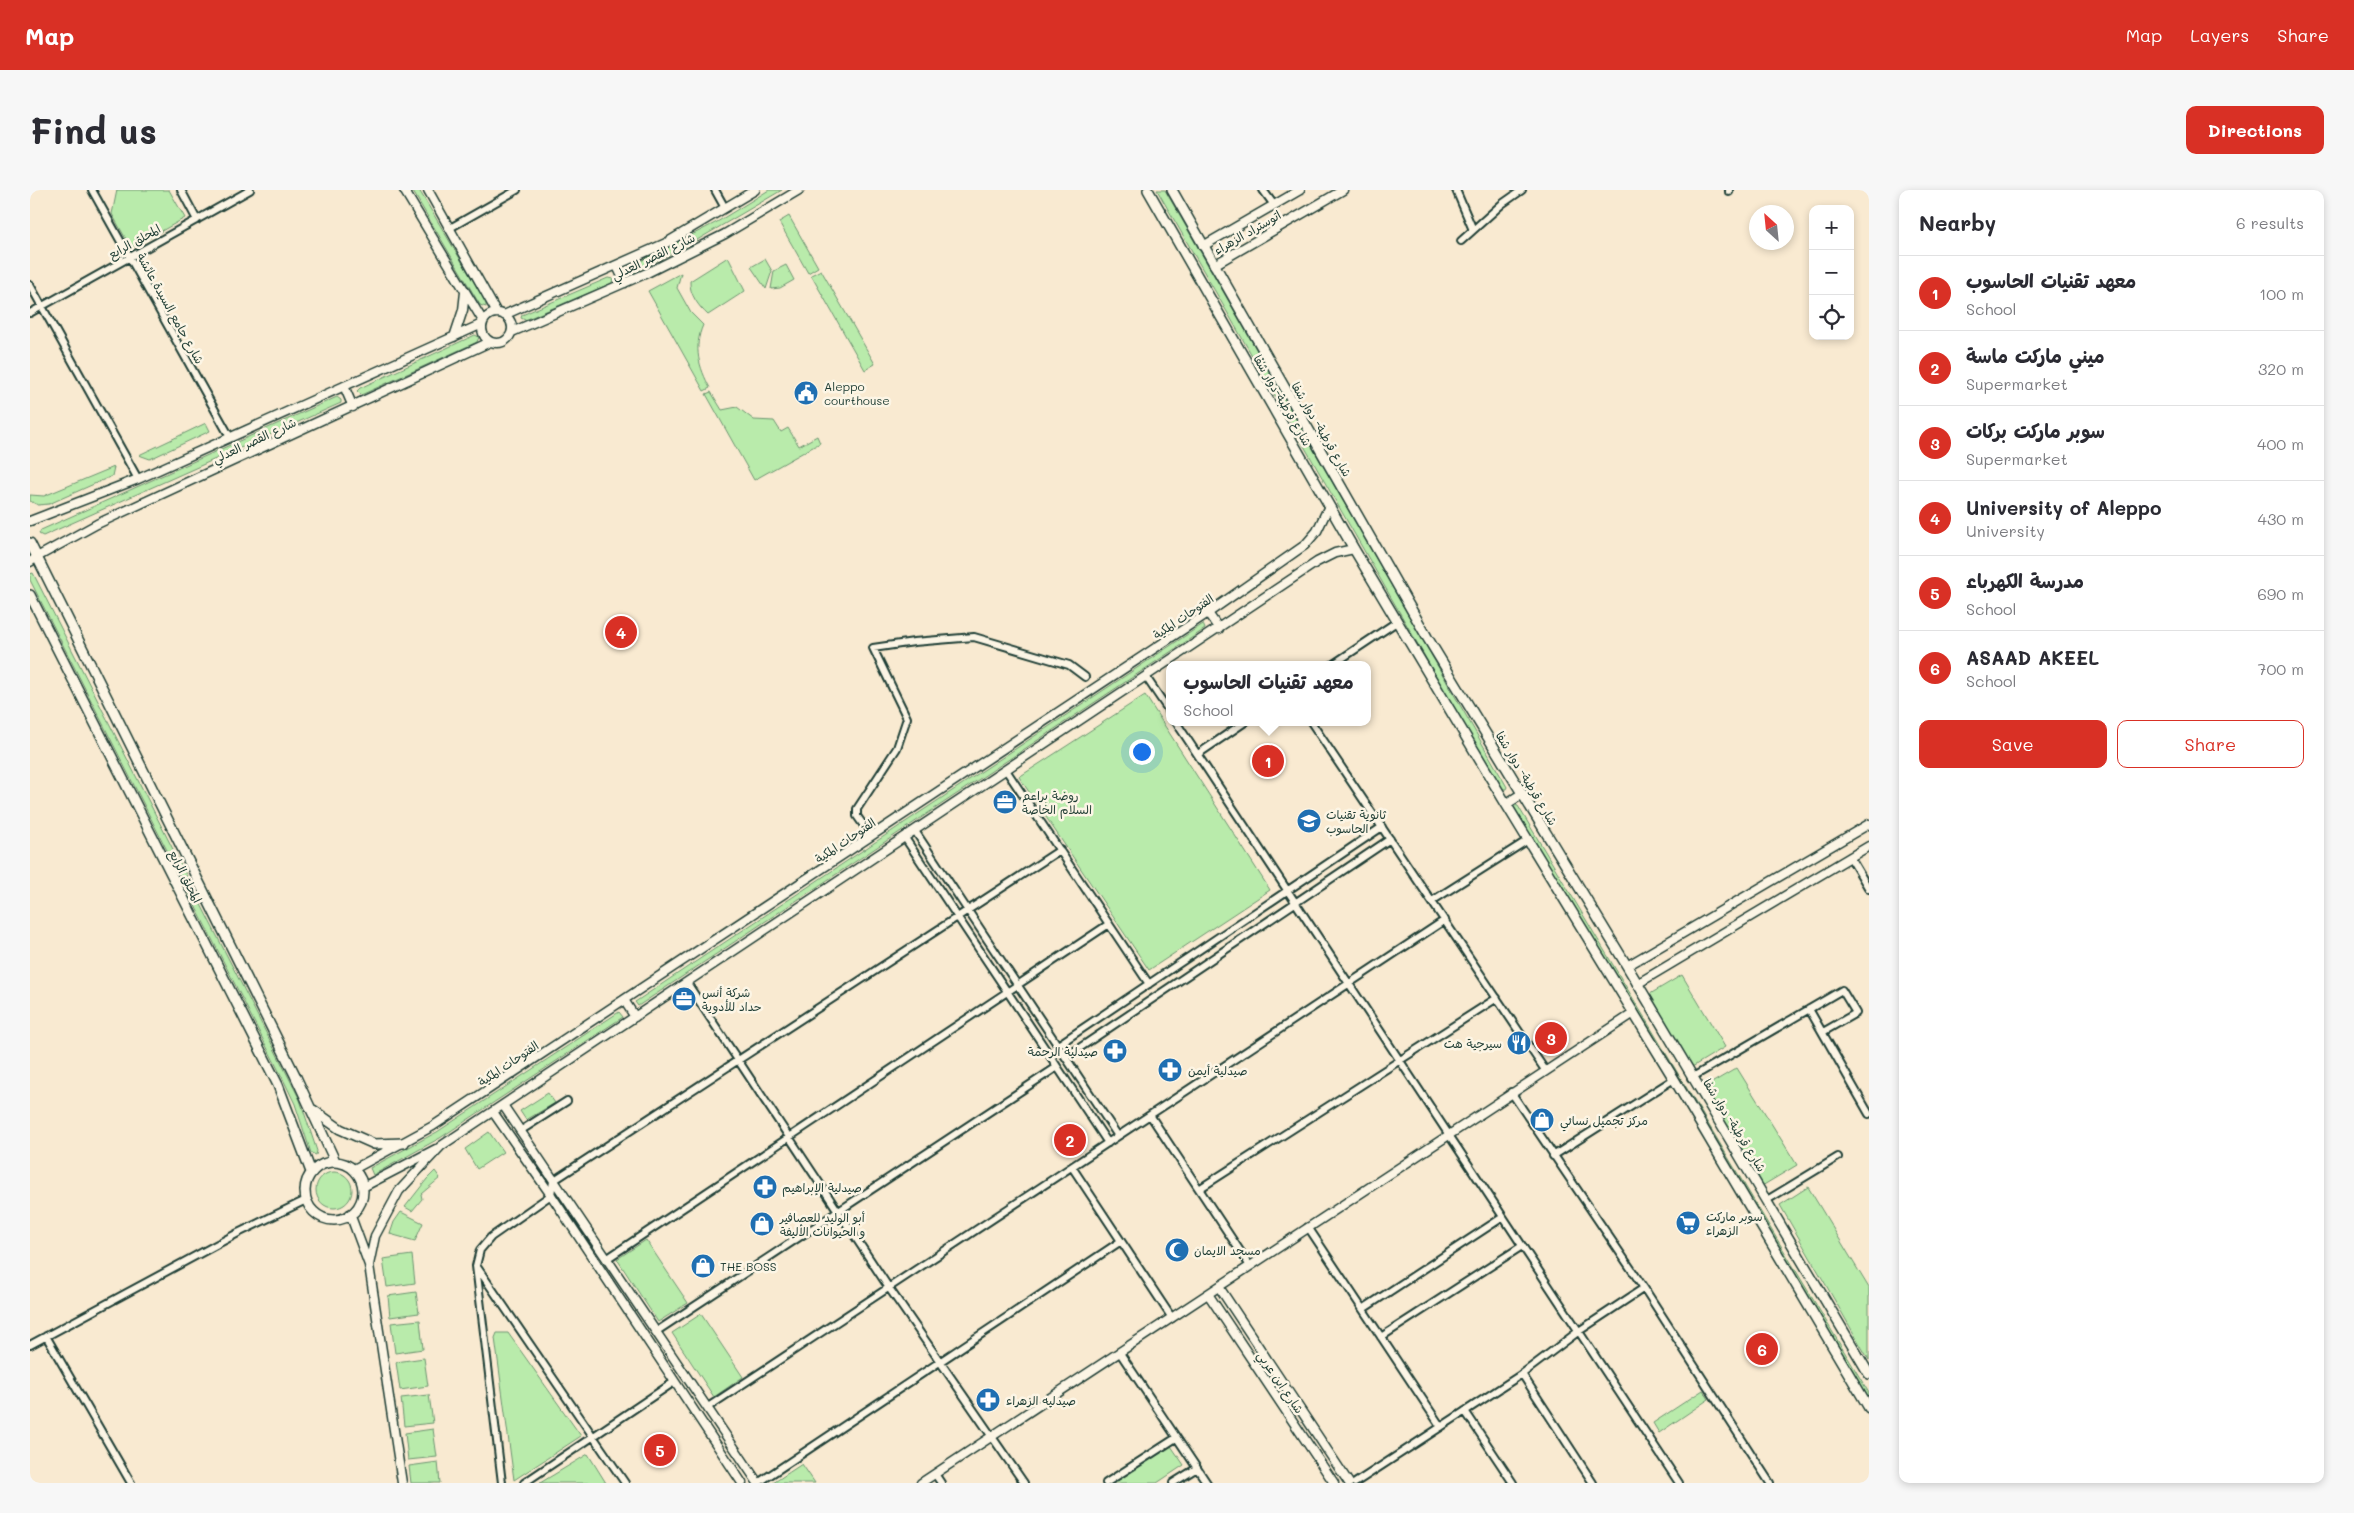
<!DOCTYPE html>
<html lang="en">
<head>
<meta charset="utf-8">
<style>
	:root { --surface:#fff; --page:#f7f7f7; --text:#2b2b33; --muted:#7c7c81; --line:#e1e1e2; --accent:#d93025 }
	body { margin:0; font-family:Mali,"Playpen Sans Arabic",sans-serif; background:var(--page); color:var(--text) }
	.controls { position:absolute; right:15px; top:15px; display:grid; overflow:hidden; border-radius:10px; box-shadow:0 2px 8px #0003 }
	.controls button { width:45px; height:45px; display:grid; place-items:center; padding:0; border:0; border-bottom:1px solid var(--line); background:var(--surface); color:var(--text); font:25px sans-serif }
	.compass { position:absolute; left:1719px; top:15px; width:45px; height:45px; border-radius:50%; background:var(--surface); box-shadow:0 2px 8px #0003; rotate:333deg }
	.you { position:absolute; left:1111px; top:561px; width:18px; height:18px; margin:-12px; border:4px solid #fff; border-radius:50%; background:#1a73e8; box-shadow:0 0 0 8px #1a73e833 }
	.badge { display:grid; place-items:center; width:32px; height:32px; border-radius:50%; background:var(--accent); color:#fff; font-size:16px; font-weight:700 }
	.pin { position:absolute; translate:-50% -50%; border:2px solid #fff; box-shadow:0 1px 5px #0006 }
	.popup { position:absolute; left:1136px; top:471px; width:205px; height:65px; box-sizing:border-box; display:grid; place-content:center; border-radius:10px; background:var(--surface); filter:drop-shadow(0 1px 4px #0005); font-size:16px; white-space:nowrap; color:var(--muted) }
	.popup b { font-size:19px; color:var(--text) }
	.popup::after { content:''; position:absolute; left:50%; top:100%; margin-left:-10px; border:10px solid transparent; border-top-color:var(--surface) }
	.list { margin:0; padding:0; list-style:none }
	h2 { display:flex; justify-content:space-between; align-items:center; height:65px; margin:0; padding:0 20px; font-size:21px }
	h2 small { font-size:16px; font-weight:400; color:var(--muted) }
	.list li { display:grid; grid-template-columns:32px 1fr auto; gap:15px; align-items:center; box-sizing:border-box; height:75px; padding:0 20px; border-top:1px solid var(--line) }
	.list b { display:block; font-size:19px; white-space:nowrap }
	.list p { margin:0; font-size:16px; white-space:nowrap; color:var(--muted) }
	.list em { font-size:16px; font-style:normal; color:var(--muted) }
	.actions { display:flex; gap:10px; padding:15px 20px }
	.actions a { flex:1; padding:11px 0; border:1px solid var(--accent); border-radius:10px; text-align:center; font-size:18px; color:var(--accent) }
	.actions .main { background:var(--accent); color:#fff }
	.icon { flex:none; width:28px; height:28px; fill:none; stroke:currentColor; stroke-width:2; stroke-linecap:round; stroke-linejoin:round }
	.map { position:relative; flex:none; width:1839px; height:1293px; overflow:hidden; border-radius:10px }
	header { display:flex; align-items:center; gap:30px; box-sizing:border-box; height:70px; padding:0 25px; background:var(--accent); color:#fff }
	header strong { font-size:24px }
	nav { display:flex; gap:28px; margin-inline-start:auto; font-size:18px }
	.intro { display:flex; align-items:center; justify-content:space-between; box-sizing:border-box; height:120px; padding:0 30px }
	h1 { margin:0; font-size:35px }
	.button { padding:12px 22px; border-radius:10px; background:var(--accent); color:#fff; font-size:18px; font-weight:700 }
	main { display:flex; gap:30px; padding:0 30px }
	aside { flex:1; background:var(--surface); border-radius:10px; box-shadow:0 2px 8px #0003 }
	.map>svg:first-child { display:block }
</style>
</head>
<body>
<header>
<strong>Map</strong>
<nav><a>Map</a><a>Layers</a><a>Share</a></nav>
</header>
<div class="intro"><h1>Find us</h1><a class="button">Directions</a></div>
<main>
<div class="map">
<svg width="1839" height="1293" viewBox="0 0 1839 1293">
	<rect width="100%" height="100%" fill="#f9ead1"/>
	<filter id="ink" filterUnits="userSpaceOnUse"><feTurbulence type="fractalNoise" baseFrequency=".02" numOctaves="2"/><feDisplacementMap in="SourceGraphic" scale="10" xChannelSelector="R" yChannelSelector="G"/><feConvolveMatrix kernelMatrix="1 2 1 2 8 2 1 2 1" color-interpolation-filters="sRGB"/></filter>
	<g filter="url(#ink)">
		<!-- green -->
		<path fill="#b9ebab" stroke="#6c9470" d="M 87,0 L 139,0 L 155,28 L 101,58 L 82,24 Z
			M 382,0 L 389,0 L 456,112 L 456,117 L 450,115 Z
			M 739,0 L 752,0 L 662,53 L 602,83 L 600,82 L 599,77 L 687,32 Z
			M 1127,0 L 1135,0 L 1477,597 L 1476,599 L 1471,599 Z
			M 759,26 L 788,77 L 778,83 L 749,32 Z
			M 698,67 L 715,101 L 678,125 C 669,117 659,104 660,91 Z
			M 735,69 L 742,81 L 736,99 L 721,77 Z
			M 756,75 L 764,90 L 750,98 L 741,99 L 744,81 Z
			M 791,80 L 845,174 L 835,180 L 781,85 Z
			M 651,83 L 647,98 L 661,123 L 673,135 C 663,158 669,177 680,198 L 674,201 L 618,101 Z
			M 578,88 L 583,89 L 582,93 L 495,130 L 491,128 L 492,125 Z
			M 445,145 L 449,147 L 447,152 L 331,205 L 327,201 L 330,198 Z
			M 681,202 L 692,220 L 707,217 L 724,230 L 744,231 L 751,242 L 758,238 L 769,256 L 787,246 L 790,253 L 724,290 L 676,204 Z
			M 307,207 L 311,210 L 311,213 L 13,346 L 9,344 L 11,340 Z
			M 176,233 L 180,241 L 120,269 L 109,265 Z
			M 84,277 L 82,286 L 19,314 L 8,315 L 0,311 L 0,305 L 14,306 Z
			M 3,383 L 259,888 L 270,910 L 287,961 L 286,965 L 281,963 L 265,914 L 254,891 L 0,390 L 0,384 Z
			M 1173,434 L 1175,439 L 608,816 L 605,812 Z
			M 1115,505 L 1240,700 L 1119,780 L 989,587 Z
			M 1482,615 L 1488,616 L 1839,1203 L 1839,1217 L 1481,620 Z
			M 1652,785 L 1695,857 L 1662,877 L 1620,804 Z
			M 589,822 L 593,827 L 410,948 L 343,985 L 340,978 L 407,942 Z
			M 1707,878 L 1767,975 L 1732,996 L 1673,898 Z
			M 518,903 L 525,913 L 496,930 L 490,921 Z
			M 459,942 L 473,962 L 447,979 L 435,959 Z
			M 405,981 L 410,988 L 391,1004 L 392,1009 L 382,1021 L 375,1017 L 397,989 Z
			M286 1000a18 18 0 1 1 36 0a18 18 0 1 1-36 0Z
			M 1778,997 L 1839,1098 L 1839,1170 L 1750,1015 Z
			M 371,1022 L 393,1033 L 385,1051 L 360,1044 L 364,1032 Z
			M 616,1050 L 658,1113 L 628,1132 L 587,1069 Z
			M 382,1065 L 385,1093 L 357,1097 L 353,1069 Z
			M 386,1102 L 389,1123 L 360,1127 L 358,1106 Z
			M 671,1124 L 713,1187 L 684,1207 L 642,1143 Z
			M 390,1130 L 393,1159 L 365,1163 L 361,1133 Z
			M 467,1143 L 478,1143 L 551,1246 L 484,1290 L 465,1148 Z
			M 394,1168 L 398,1196 L 370,1200 L 366,1172 Z
			M 1673,1200 L 1679,1209 L 1629,1243 L 1623,1233 Z
			M 399,1205 L 403,1233 L 374,1236 L 371,1208 Z
			M 403,1239 L 407,1267 L 378,1270 L 375,1243 Z
			M 1141,1256 L 1154,1275 L 1127,1293 L 1084,1293 Z
			M 558,1264 L 576,1293 L 510,1293 Z
			M 408,1272 L 410,1293 L 381,1293 L 379,1276 Z
			M 772,1274 L 785,1293 L 743,1293 Z"/>
		<g fill="none" stroke-linecap="round" stroke-linejoin="round">
			<defs>
				<path id="minor" d="M 62,0 L 200,247
					M 151,0 L 167,30
					M 685,0 L 695,18
					M 1233,0 L 1244,15
					M 1426,0 L 1443,40
					M 1699,0 L 1699,2
					M 420,38 L 487,0
					M 1431,51 L 1472,14 L 1492,0
					M 0,95 L 108,289
					M 0,123 L 220,0
					M 1302,475 L 1368,431
					M 1116,487 L 1139,521
					M 1146,532 L 1649,1293
					M 1281,532 L 1515,880
					M 1168,564 L 1215,532
					M 976,580 L 1119,794
					M 885,641 L 1088,946
					M 841,646 L 827,626 L 827,619 L 867,558 L 877,528 L 843,458 L 884,452 L 944,447 L 1039,475 L 1055,487
					M 875,648 L 1078,953
					M 1820,667 L 1839,699
					M 1402,711 L 1498,650
					M 657,793 L 859,1098 L 994,1293
					M 1779,819 L 1839,924
					M 1028,855 L 1352,637
					M 1036,867 L 1360,649
					M 1661,888 L 1812,800 L 1826,823 L 1793,842
					M 1481,902 L 1614,1098 L 1740,1293
					M 1120,925 L 1220,1076
					M 490,941 L 537,911
					M 1523,966 L 1644,889
					M 1042,977 L 1142,1128
					M 1169,999 L 1467,808
					M 1737,1010 L 1808,967
					M 1278,1037 L 1411,1237
					M 578,1068 L 1079,734
					M 447,1077 L 595,1293
					M 1333,1119 L 1473,1027
					M 627,1141 L 1027,877
					M 16,1146 L 101,1293
					M 1351,1147 L 1492,1056
					M 0,1155 L 208,1043 L 276,1010
					M 1090,1163 L 1177,1293
					M 1492,1184 L 1563,1293
					M 678,1217 L 1415,730
					M 1435,1221 L 1483,1293
					M 905,1284 L 911,1293
					M 472,1293 L 446,1076 L 450,1060 L 461,1047 L 521,1005 L 523,991 L 1030,660
					M 494,1293 L 644,1192
					M 728,1293 L 1091,1051
					M 1076,1293 L 1146,1248
					M 1143,1293 L 1167,1278
					M 1325,1293 L 1492,1184 L 1549,1141 L 1614,1098"/>
				<path id="tertiary" d="M 374,0 L 453,131
					M 398,0 L 467,123
					M 1173,56 L 1270,0
					M 1184,75 L 1313,0
					M 587,76 L 595,93
					M452 138a15 15 0 1 1 30 0a15 15 0 1 1-30 0Z
					M 474,125 L 636,53 L 725,0
					M 482,142 L 617,83 L 695,44 L 769,0
					M 424,147 L 433,120 L 435,102
					M 314,196 L 323,217
					M 0,331 L 108,289 L 452,134
					M 0,372 L 7,367 L 67,334 L 460,152
					M 1178,423 L 1189,439
					M 1597,776 L 1839,634
					M 1607,794 L 1839,656
					M 594,810 L 605,827
					M 473,915 L 728,1293
					M 463,922 L 521,1005 L 712,1293
					M 324,979 L 403,936 L 1178,423 L 1275,355 L 1287,341 L 1299,316
					M 333,997 L 406,959
					M 320,1024 L 339,1075 L 372,1293
					M 339,1075 L 345,1046 L 369,1001 L 411,956 L 1287,372 L 1305,363 L 1324,359
					M 1189,1097 L 1319,1293
					M 1178,1104 L 1304,1293
					M 891,1293 L 1604,823"/>
				<path id="secondary" d="M 1118,0 L 1324,359 L 1476,614 L 1644,889 L 1839,1218
					M 1142,0 L 1397,447 L 1597,776 L 1839,1184
					M 0,353 L 265,885 L 305,971
					M 0,405 L 248,895 L 281,982
					M 1476,614 L 1492,604
					M 283,920 L 310,939 L 344,954 L 374,953
					M275 1001a29 29 0 1 1 58 0a29 29 0 1 1-58 0Z"/>
			</defs>
			<!-- minor casing -->
			<use href="#minor" stroke="#1f3d34" stroke-width="10"/>
			<!-- tertiary casing -->
			<use href="#tertiary" stroke="#1f3d34" stroke-width="11"/>
			<!-- secondary casing -->
			<use href="#secondary" stroke="#1f3d34" stroke-width="12"/>
			<!-- minor -->
			<use href="#minor" stroke="#fcf5e5" stroke-width="6"/>
			<!-- tertiary -->
			<use href="#tertiary" stroke="#fcf5e5" stroke-width="8"/>
			<!-- secondary -->
			<use href="#secondary" stroke="#fcf5e5" stroke-width="9"/>
		</g>
	</g>
	<!-- icons -->
	<defs>
		<symbol id="civic-disc" viewBox="-11 -11 22 22"><circle r="9.5" fill="#1f6fb2" stroke="#fcf5e5"/><path d="M-.6-6.5H3V-4.5H.6V-3L4-1V1h2V6H-6V1h2V-1L-.6-3ZM-1.2 2.5V6h2.4V2.5Z" fill="#fff"/></symbol>
		<symbol id="office-disc" viewBox="-11 -11 22 22"><circle r="9.5" fill="#1f6fb2" stroke="#fcf5e5"/><path d="M-6-3h4V-5.5h4V-3h4V5H-6ZM-1-4.5V-3h2v-1.5ZM-6 0V1H6V0Z" fill="#fff"/></symbol>
		<symbol id="school-disc" viewBox="-11 -11 22 22"><circle r="9.5" fill="#1f6fb2" stroke="#fcf5e5"/><path d="M0-5L7-2L0 1L-7-2ZM-4 1L0 2.5L4 1V4Q0 6-4 4Z" fill="#fff"/></symbol>
		<symbol id="restaurant-disc" viewBox="-11 -11 22 22"><circle r="9.5" fill="#1f6fb2" stroke="#fcf5e5"/><path d="M-5-6h1v4h1v-4h1v4h1v-4h1v5L-1.5 .5V6h-2V.5L-5-1ZM5-6V6H3V1.5H1.5Q1.5-4 5-6Z" fill="#fff"/></symbol>
		<symbol id="pharmacy-disc" viewBox="-11 -11 22 22"><circle r="9.5" fill="#1f6fb2" stroke="#fcf5e5"/><path d="M-2-6h4v4h4v4h-4v4h-4v-4h-4v-4h4Z" fill="#fff"/></symbol>
		<symbol id="shop-disc" viewBox="-11 -11 22 22"><circle r="9.5" fill="#1f6fb2" stroke="#fcf5e5"/><path d="M-5-2.5h2.3a2.7 3.5 0 0 1 5.4 0H5L5.5 6h-11ZM-1.5-2.5h3a1.5 2.3 0 0 0-3 0Z" fill="#fff"/></symbol>
		<symbol id="supermarket-disc" viewBox="-11 -11 22 22"><circle r="9.5" fill="#1f6fb2" stroke="#fcf5e5"/><path d="M-6-5.5h2.5l.6 2H6L4.5 2H-2.5L-4.4-4H-6ZM-1.5 3.2a1.3 1.3 0 1 0 .1 0ZM3 3.2a1.3 1.3 0 1 0 .1 0Z" fill="#fff"/></symbol>
		<symbol id="mosque-disc" viewBox="-11 -11 22 22"><circle r="9.5" fill="#1f6fb2" stroke="#fcf5e5"/><path d="M3.5-4.9A6 6 0 1 0 3.5 4.9A5 5 0 1 1 3.5-4.9Z" fill="#fff"/></symbol>
	</defs>
	<g fill-rule="evenodd">
		<use href="#civic-disc" x="762" y="189" width="28" height="28"/>
		<use href="#office-disc" x="961" y="598" width="28" height="28"/>
		<use href="#school-disc" x="1265" y="617" width="28" height="28"/>
		<use href="#office-disc" x="640" y="795" width="28" height="28"/>
		<use href="#restaurant-disc" x="1475" y="839" width="28" height="28"/>
		<use href="#pharmacy-disc" x="1071" y="847" width="28" height="28"/>
		<use href="#pharmacy-disc" x="1126" y="866" width="28" height="28"/>
		<use href="#shop-disc" x="1498" y="916" width="28" height="28"/>
		<use href="#pharmacy-disc" x="721" y="983" width="28" height="28"/>
		<use href="#supermarket-disc" x="1644" y="1019" width="28" height="28"/>
		<use href="#shop-disc" x="718" y="1020" width="28" height="28"/>
		<use href="#mosque-disc" x="1133" y="1046" width="28" height="28"/>
		<use href="#shop-disc" x="659" y="1062" width="28" height="28"/>
		<use href="#pharmacy-disc" x="944" y="1196" width="28" height="28"/>
	</g>
	<g text-anchor="middle" dominant-baseline="central" stroke-width="5" stroke-linejoin="round" paint-order="stroke">
		<!-- street labels -->
		<g font-size="12" fill="#1f3d34" stroke="#fcf5e5">
			<text transform="translate(1217 42) rotate(-30)">اتوستراد الزهراء</text>
			<text transform="translate(104 51) rotate(-29)">المحلق الرابع</text>
			<text transform="translate(623 66) rotate(-26)">شارع القصر العدلي</text>
			<text transform="translate(141 118) rotate(61)">شارع جامع السيدة عائشة</text>
			<text transform="translate(1253 210) rotate(60)">شارع قرطبة-دوار شفا</text>
			<text transform="translate(1292 239) rotate(60)">شارع قرطبة- دوار شفا</text>
			<text transform="translate(224 250) rotate(-25)">شارع القصر العدلي</text>
			<text transform="translate(1153 426) rotate(-34)">الفتوحات المكية</text>
			<text transform="translate(1497 588) rotate(59)">شارع قرطبة- دوار شفا</text>
			<text transform="translate(815 650) rotate(-34)">الفتوحات المكية</text>
			<text transform="translate(156 686) rotate(63)">المحلق الرابع</text>
			<text transform="translate(478 873) rotate(-34)">الفتوحات المكية</text>
			<text transform="translate(1705 935) rotate(58)">شارع قرطبة- دوار شفا</text>
			<text transform="translate(1251 1192) rotate(56)">شارع ابن عربي</text>
		</g>
		<!-- poi labels -->
		<g font-size="12" fill="#1f3d34" stroke="#fcf5e5" text-anchor="start">
			<text x="794" y="196">Aleppo<tspan x="794" dy="14">courthouse</tspan></text>
			<text x="992" y="605">روضة براعم<tspan x="992" dy="14">السلام الخاصة</tspan></text>
			<text x="1296" y="624">ثانوية تقنيات<tspan x="1296" dy="14">الحاسوب</tspan></text>
			<text x="672" y="802">شركة أنس<tspan x="672" dy="14">حداد للأدوية</tspan></text>
			<text x="1472" y="853" text-anchor="end">سيرجية هت</text>
			<text x="1068" y="861" text-anchor="end">صيدلية الرحمة</text>
			<text x="1158" y="880">صيدلية أيمن</text>
			<text x="1530" y="930">مركز تجميل نسائي</text>
			<text x="752" y="997">صيدلية الإبراهيم</text>
			<text x="1676" y="1026">سوبر ماركت<tspan x="1676" dy="14">الزهراء</tspan></text>
			<text x="750" y="1027">أبو الوليد للعصافير<tspan x="750" dy="14">و الحيوانات الأليفة</tspan></text>
			<text x="1164" y="1060">مسجد الايمان</text>
			<text x="690" y="1076">THE BOSS</text>
			<text x="976" y="1210">صيدليه الزهراء</text>
		</g>
	</g>
</svg>
<div class="controls">
<button>+</button>
<button>−</button>
<button><svg class="icon" aria-label="locate" viewBox="0 0 24 24"><circle cx="12" cy="12" r="6"/><path d="M12 2v4M12 18v4M2 12h4M18 12h4"/></svg></button>
</div>
<svg class="compass" viewBox="-18 -18 36 36"><path d="M0-13l5 13h-10z" fill="#e53935"/><path d="M0 13l5-13h-10z" fill="#7c7c81"/></svg>
<div class="you"></div>
<div class="pin badge" style="left:1238px;top:571px">1</div>
<div class="popup"><b>معهد تقنيات الحاسوب</b>School</div>
<div class="pin badge" style="left:1040px;top:950px">2</div>
<div class="pin badge" style="left:1521px;top:848px">3</div>
<div class="pin badge" style="left:591px;top:442px">4</div>
<div class="pin badge" style="left:630px;top:1260px">5</div>
<div class="pin badge" style="left:1732px;top:1159px">6</div>
</div>
<aside>
<h2>Nearby<small>6 results</small></h2>
<ul class="list">
<li><span class="badge">1</span><div><b>معهد تقنيات الحاسوب</b><p>School</p></div><em>100 m</em></li>
<li><span class="badge">2</span><div><b>ميني ماركت ماسة</b><p>Supermarket</p></div><em>320 m</em></li>
<li><span class="badge">3</span><div><b>سوبر ماركت بركات</b><p>Supermarket</p></div><em>400 m</em></li>
<li><span class="badge">4</span><div><b>University of Aleppo</b><p>University</p></div><em>430 m</em></li>
<li><span class="badge">5</span><div><b>مدرسة الكهرباء</b><p>School</p></div><em>690 m</em></li>
<li><span class="badge">6</span><div><b>ASAAD AKEEL</b><p>School</p></div><em>700 m</em></li>
</ul>
<div class="actions"><a class="main">Save</a><a>Share</a></div>
</aside>
</main>
</body>
</html>
